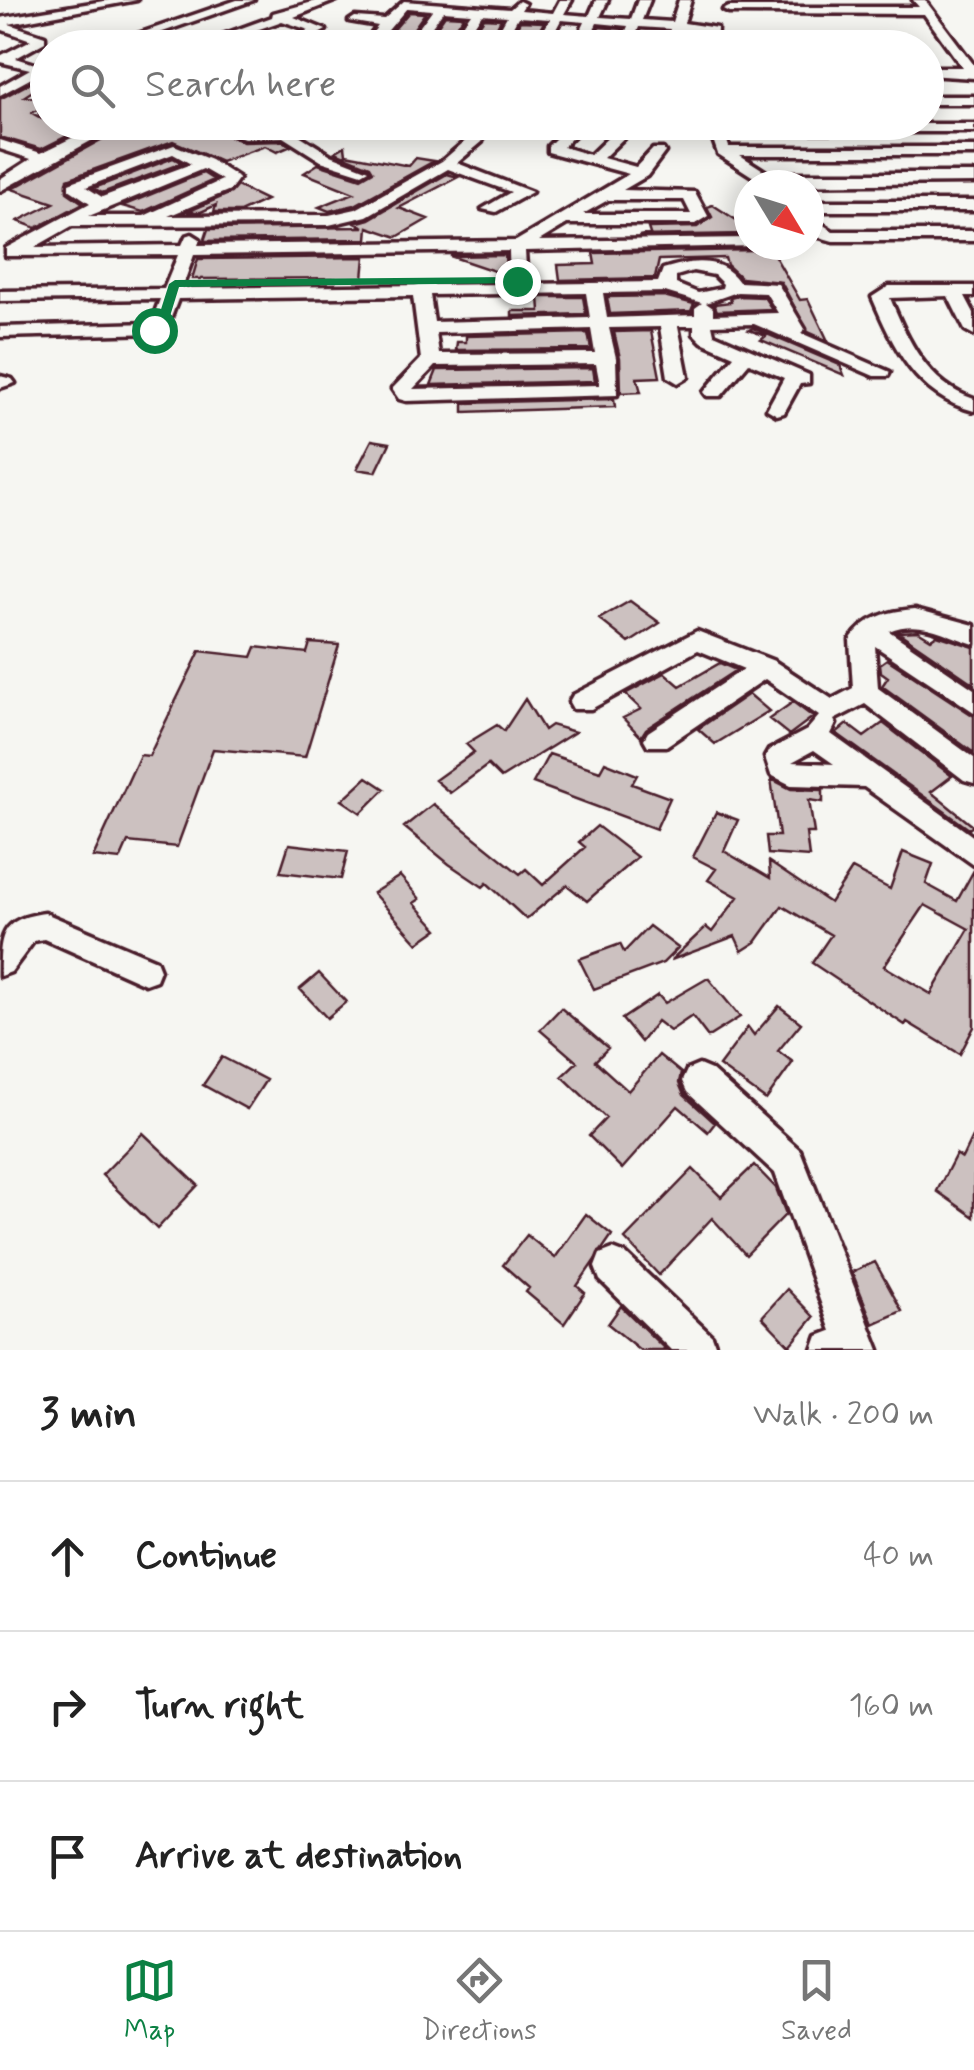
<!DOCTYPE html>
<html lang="en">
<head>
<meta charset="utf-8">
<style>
	:root { --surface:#fff; --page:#f6f6f6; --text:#222; --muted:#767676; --line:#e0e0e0; --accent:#0b8043 }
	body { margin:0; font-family:Mynerve,sans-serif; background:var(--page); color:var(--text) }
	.compass { position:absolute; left:734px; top:170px; width:90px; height:90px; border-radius:50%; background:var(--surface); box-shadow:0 5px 25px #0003; rotate:128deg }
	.stop { position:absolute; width:30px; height:30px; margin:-22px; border:8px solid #0b8043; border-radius:50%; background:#fff }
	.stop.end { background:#0b8043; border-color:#fff; box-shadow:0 2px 10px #0008 }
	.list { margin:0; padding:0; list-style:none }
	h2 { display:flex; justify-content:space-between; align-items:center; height:130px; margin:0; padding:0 40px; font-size:42px }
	h2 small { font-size:32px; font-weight:400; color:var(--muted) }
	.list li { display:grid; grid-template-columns:65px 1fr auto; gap:30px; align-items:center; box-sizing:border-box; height:150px; padding:0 40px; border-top:2px solid var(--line) }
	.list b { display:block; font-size:38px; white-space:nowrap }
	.list em { font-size:32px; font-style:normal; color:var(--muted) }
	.icon { flex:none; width:55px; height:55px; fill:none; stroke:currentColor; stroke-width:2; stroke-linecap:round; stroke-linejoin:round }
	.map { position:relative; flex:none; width:974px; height:1350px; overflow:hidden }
	.search { position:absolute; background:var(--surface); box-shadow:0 5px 25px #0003; left:30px; right:30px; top:30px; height:110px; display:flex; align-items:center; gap:25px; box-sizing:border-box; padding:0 35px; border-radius:55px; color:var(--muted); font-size:38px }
	.sheet { height:580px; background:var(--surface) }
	nav { display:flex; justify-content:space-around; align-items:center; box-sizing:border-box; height:140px; border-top:2px solid var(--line); background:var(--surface); font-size:28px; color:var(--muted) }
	nav a { display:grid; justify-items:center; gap:5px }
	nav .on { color:var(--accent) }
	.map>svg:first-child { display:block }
</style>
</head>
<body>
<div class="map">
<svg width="974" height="1350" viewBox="0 0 974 1350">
	<rect width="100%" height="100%" fill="#f6f6f2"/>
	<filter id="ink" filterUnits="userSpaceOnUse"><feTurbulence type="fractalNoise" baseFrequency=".01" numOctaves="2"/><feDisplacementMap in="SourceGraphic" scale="20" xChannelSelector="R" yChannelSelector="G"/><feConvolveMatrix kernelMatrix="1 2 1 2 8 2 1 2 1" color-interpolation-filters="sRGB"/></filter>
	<g filter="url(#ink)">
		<!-- building -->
		<path fill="#ccc1c0" stroke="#4a1f2b" stroke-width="2.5" fill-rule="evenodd" d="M 409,12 L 425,13 L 400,48 L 378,48 Z
			M 445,15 L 464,16 L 442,48 L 422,48 Z
			M 484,18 L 501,19 L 486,48 L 464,48 Z
			M 520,21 L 544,22 L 530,48 L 506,48 Z
			M 599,27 L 623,29 L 616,48 L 591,48 Z
			M 34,81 L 45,83 L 25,96 L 48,100 L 48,104 L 32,113 L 48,122 L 70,122 L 83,128 L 41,149 L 0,137 L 0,99 Z
			M 172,122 L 198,122 L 243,142 L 282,141 L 291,146 L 277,152 L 265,146 L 221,162 L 173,141 L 68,179 L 67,192 L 83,203 L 36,228 L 18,221 L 54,203 L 12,189 L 108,136 L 126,140 Z
			M 345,146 L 346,154 L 409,166 L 416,158 L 434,161 L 355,205 L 329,211 L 319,207 L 354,193 L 304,173 L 318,164 L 361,178 L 373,171 L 370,166 L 335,152 Z
			M 173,158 L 182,163 L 102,193 L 94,188 Z
			M 203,173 L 214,180 L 143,212 L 122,206 Z
			M 447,174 L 458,177 L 399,208 L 428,219 L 397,237 L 368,227 L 367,239 L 204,241 L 208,229 L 364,227 L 355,223 L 369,219 Z
			M 237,186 L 266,200 L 240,212 L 214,212 L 216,205 L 201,212 L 187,212 L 231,193 Z
			M 713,205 L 741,223 L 745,234 L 639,236 L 650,234 L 648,228 L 697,227 L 712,217 L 707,207 Z
			M 759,246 L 769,246 L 800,300 L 808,299 L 828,341 L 808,332 L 781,282 L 741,278 L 727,265 L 725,258 L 659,260 L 655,278 L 560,280 L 558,265 L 595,264 L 593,253 L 755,250 Z
			M 505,255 L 506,275 L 450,256 Z
			M 365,257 L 363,278 L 192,279 L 198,259 Z
			M 664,296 L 694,304 L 691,311 L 610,314 L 607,297 Z
			M 738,296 L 764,297 L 772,309 L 717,311 L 714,304 L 731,302 L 730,298 Z
			M 539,297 L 583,297 L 586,314 L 512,316 L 512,311 L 540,311 Z
			M 753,328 L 840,365 L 844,375 L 761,340 L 766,336 L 749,330 Z
			M 651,331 L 660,377 L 637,378 L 641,392 L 621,393 L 620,358 L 614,332 Z
			M 588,333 L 591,349 L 456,350 L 457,342 L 466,342 L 466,336 Z
			M 593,368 L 595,381 L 431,385 L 437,370 Z
			M 614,399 L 615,407 L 464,412 L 464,403 Z
			M 372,440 L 390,443 L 376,472 L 357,469 Z
			M 630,601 L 660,623 L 629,643 L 599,619 Z
			M 918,631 L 931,639 L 937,635 L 974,647 L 974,684 L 898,632 Z
			M 310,643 L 339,645 L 305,757 L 213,749 L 177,847 L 128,842 L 120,860 L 93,857 L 140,755 L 149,756 L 200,651 L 252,657 L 256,647 L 307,653 Z
			M 887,659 L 974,716 L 974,753 L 882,686 L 888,677 L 881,672 L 880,664 Z
			M 720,663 L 736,670 L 646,729 L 641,737 L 623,718 L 641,709 L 625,694 L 665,673 L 680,686 Z
			M 749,694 L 769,711 L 715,744 L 698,729 Z
			M 525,699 L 544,730 L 551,725 L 575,732 L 501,778 L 488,765 L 450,793 L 435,780 L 474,752 L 466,744 L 497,725 L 504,731 Z
			M 793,702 L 813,717 L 789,735 L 769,719 Z
			M 883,723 L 952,776 L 931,792 L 973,826 L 969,829 L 836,733 L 847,724 L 864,737 Z
			M 549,754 L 600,771 L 605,762 L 637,775 L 632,784 L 670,798 L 656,829 L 533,783 Z
			M 367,777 L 385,789 L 361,813 L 342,800 Z
			M 771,779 L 791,789 L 823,790 L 823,802 L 809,800 L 814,833 L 806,833 L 809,857 L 768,854 L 766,836 L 779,836 Z
			M 433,804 L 520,874 L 526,869 L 543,885 L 585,847 L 579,842 L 597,826 L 637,857 L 587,901 L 567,885 L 526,919 L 487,883 L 483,887 L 449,864 L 404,827 Z
			M 716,812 L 738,820 L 724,851 L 770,878 L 769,862 L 830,903 L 852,869 L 890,889 L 903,852 L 933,864 L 926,884 L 957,901 L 974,870 L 974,1027 L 960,1054 L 907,1022 L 905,1025 L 812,963 L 831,935 L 782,906 L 756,942 L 742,951 L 735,936 L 671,960 L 706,927 L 712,932 L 738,897 L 708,880 L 716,869 L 693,857 ZM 925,905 L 969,929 L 931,994 L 884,966 Z
			M 289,844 L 348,851 L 341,879 L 280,872 Z
			M 400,876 L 420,899 L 414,903 L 438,929 L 418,943 L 373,893 Z
			M 649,926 L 678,948 L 663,963 L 594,989 L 579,959 L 620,944 L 624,952 Z
			M 319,973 L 346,1002 L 327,1018 L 300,989 Z
			M 708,978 L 740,1017 L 708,1037 L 692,1016 L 670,1031 L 657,1021 L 641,1042 L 622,1019 L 658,995 L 665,1003 Z
			M 779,1006 L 801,1023 L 778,1051 L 793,1062 L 766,1100 L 719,1066 L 748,1027 L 754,1035 Z
			M 561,1008 L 608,1048 L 595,1061 L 628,1091 L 659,1055 L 681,1073 L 679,1083 L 684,1095 L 715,1123 L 708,1132 L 678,1106 L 622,1169 L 589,1136 L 606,1118 L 562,1076 L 577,1062 L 540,1030 Z
			M 222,1057 L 266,1080 L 247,1109 L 203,1085 Z
			M 143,1133 L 198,1185 L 157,1229 L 102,1175 Z
			M 974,1133 L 974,1217 L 937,1191 L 956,1154 L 962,1158 Z
			M 754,1165 L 776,1188 L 786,1214 L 746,1255 L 712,1218 L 659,1275 L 625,1239 L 693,1169 L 721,1197 Z
			M 586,1214 L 612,1235 L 577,1286 L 585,1293 L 564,1324 L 526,1292 L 529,1288 L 503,1265 L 527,1235 L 555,1258 Z
			M 875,1262 L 902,1311 L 873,1324 L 852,1272 Z
			M 787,1289 L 814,1317 L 790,1346 L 762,1317 Z
			M 621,1306 L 666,1350 L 640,1350 L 608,1324 Z"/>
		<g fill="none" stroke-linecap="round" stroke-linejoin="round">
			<defs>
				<path id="minor" d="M 110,0 L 137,0 L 9,24 L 45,36 L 45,42 L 16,58 L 48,68 L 48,78 L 39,74 L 0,95 L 0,86 L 30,69 L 0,62 L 0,56 L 31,40 L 0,29 L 0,18 Z
					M 237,0 L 254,0 L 117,48 L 97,48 Z
					M 320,0 L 337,0 L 294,17 L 326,30 L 310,39 L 346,39 L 350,46 L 270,48 L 309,30 L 282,21 L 206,48 L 187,48 L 272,17 L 273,13 Z
					M 560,0 L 572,0 L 564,14 L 589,16 L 596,0 L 608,0 L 600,17 L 631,19 L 638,0 L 650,0 L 642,20 L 672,22 L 679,0 L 691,0 L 684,23 L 717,28 L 716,48 L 704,48 L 707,33 L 682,30 L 676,48 L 664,48 L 670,29 L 639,27 L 631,48 L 619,48 L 628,26 L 597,23 L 585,48 L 573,48 L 585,22 L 561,20 L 546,48 L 534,48 L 550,19 L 518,17 L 501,48 L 489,48 L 507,16 L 482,14 L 459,48 L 446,48 L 471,13 L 443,11 L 417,48 L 404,48 L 432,10 L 407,8 L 373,48 L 360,48 L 378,26 L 349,21 L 355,17 L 384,19 L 404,1 L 510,9 L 519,1 L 525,4 L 521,10 L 553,13 Z
					M 913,0 L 925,0 L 974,65 L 974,78 L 926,75 L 926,67 L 962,67 L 924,14 L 729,13 L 723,10 L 729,7 L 919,7 Z
					M 760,43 L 889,44 L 895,48 L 754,47 Z
					M 926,96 L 974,96 L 974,104 L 926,104 Z
					M 48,107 L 48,117 L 41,113 Z
					M 76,122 L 125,128 L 169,122 L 125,136 L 107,132 L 0,191 L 0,179 L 31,159 L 0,149 L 0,140 L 41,153 L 92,128 Z
					M 201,122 L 270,131 L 293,122 L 310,122 L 296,133 L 331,155 L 369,170 L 362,174 L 321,161 L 283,137 L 244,138 Z
					M 474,122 L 488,122 L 482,142 L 457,163 L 532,192 L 496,212 L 482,209 L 511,192 L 448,169 L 367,216 L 329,225 L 72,226 L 35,247 L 182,245 L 186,236 L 192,234 L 200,239 L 198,245 L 516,241 L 629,174 L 548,152 L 548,146 L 572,122 L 587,122 L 563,147 L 590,155 L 623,123 L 648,122 L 633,129 L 603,158 L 636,167 L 653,149 L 663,149 L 665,152 L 647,176 L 623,190 L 695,192 L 708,216 L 695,224 L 567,224 L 539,241 L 749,238 L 749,245 L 755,246 L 525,251 L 527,284 L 658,282 L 663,269 C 690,261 721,255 739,282 L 778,284 L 805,329 L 801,333 L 890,372 L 888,376 L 874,376 L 754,324 L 712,325 L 714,334 L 809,375 L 809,383 L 800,384 L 784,413 L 777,415 L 767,409 L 784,378 L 749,363 L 721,396 L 707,396 L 704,392 L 734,356 L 702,342 L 694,334 L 694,326 L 678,326 L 688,377 L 678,383 L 668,377 L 660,327 L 609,328 L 616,358 L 617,395 L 406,401 L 399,399 L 392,389 L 421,359 L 413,296 L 178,299 L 167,328 L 158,333 L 0,337 L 0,327 L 151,323 L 160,299 L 0,301 L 0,291 L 164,289 L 178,255 L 6,256 L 6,248 L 90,203 L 69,189 L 69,183 L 174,145 L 211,160 L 239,178 L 230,190 L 168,216 L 329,215 L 356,209 L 442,161 L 470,137 ZM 173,154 L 191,164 L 102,197 L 86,187 ZM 203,169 L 222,180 L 144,216 L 89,216 ZM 608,200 L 684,200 L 691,214 L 583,214 ZM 509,251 L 510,284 L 182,288 L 194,255 ZM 693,271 L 714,275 L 723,284 L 722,288 L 698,293 L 676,284 L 676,276 ZM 665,292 L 702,303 L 695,308 L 695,315 L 607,318 L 603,293 ZM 737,292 L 766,293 L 778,313 L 713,315 L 713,308 L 706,303 ZM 586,293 L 590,318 L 434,322 L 430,295 ZM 591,329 L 595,353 L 439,354 L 436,333 ZM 596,364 L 600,385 L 413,389 L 435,366 Z
					M 716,124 L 974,124 L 974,132 L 724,132 L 729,147 L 974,147 L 974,155 L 740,155 L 768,173 L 974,173 L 974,183 L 766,185 L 718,154 L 709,128 Z
					M 809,201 L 974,201 L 974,211 L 809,211 Z
					M 809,216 L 833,231 L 974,231 L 974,241 L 833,241 L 812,235 Z
					M 889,286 L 974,286 L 974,296 L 965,296 L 974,313 L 974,335 L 965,330 L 948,296 L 890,298 C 908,340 927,384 974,399 L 974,411 C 916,396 894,348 872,297 Z
					M 0,376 L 12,379 L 15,383 L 0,388 Z
					M 915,609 L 974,625 L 974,644 C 945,635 920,618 889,631 L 974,689 L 974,712 L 875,646 L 878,688 L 974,758 L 974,783 L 964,780 L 865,704 L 834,720 L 836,724 L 831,734 L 974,837 L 974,865 L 864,787 L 791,785 L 771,775 L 765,757 L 769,750 L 807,730 L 819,716 L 765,679 L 666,746 L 648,746 L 644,739 L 648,732 L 744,669 L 698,650 L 591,709 L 573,709 L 569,702 L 573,695 L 697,631 L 774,661 L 832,699 L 853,688 L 850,640 C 865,617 889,611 915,609 ZM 814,750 L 834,764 L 792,762 Z
					M 45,913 L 156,960 L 160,970 L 156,980 L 145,984 L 44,939 L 34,941 L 11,972 L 0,976 C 0,935 0,919 45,913 Z
					M 699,1065 L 711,1070 L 800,1150 L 879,1350 L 813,1350 L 818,1336 L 831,1331 L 775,1173 L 687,1092 L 682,1081 L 687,1070 Z
					M 613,1249 L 626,1254 L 712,1336 L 717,1350 L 671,1350 L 600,1280 L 595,1267 L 600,1254 Z"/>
			</defs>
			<!-- minor casing -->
			<use href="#minor" stroke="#4a1f2b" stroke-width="7"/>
			<!-- minor -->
			<use href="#minor" fill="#f6f6f2" fill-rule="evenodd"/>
		</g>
	</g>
	<!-- route -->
	<path fill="#0b8043" d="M 517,277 L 521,283 L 179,287 L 167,326 L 154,333 L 148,330 L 157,322 L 169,284 L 175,280 Z"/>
</svg>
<svg class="compass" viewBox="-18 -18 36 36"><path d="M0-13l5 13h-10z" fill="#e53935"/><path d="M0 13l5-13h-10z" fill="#767676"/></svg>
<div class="stop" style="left:154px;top:330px"></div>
<div class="stop end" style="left:517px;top:281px"></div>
<div class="search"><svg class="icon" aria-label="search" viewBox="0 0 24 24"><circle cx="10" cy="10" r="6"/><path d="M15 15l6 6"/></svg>Search here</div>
</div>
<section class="sheet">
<h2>3 min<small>Walk · 200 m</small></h2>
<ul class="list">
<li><svg class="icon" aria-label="ahead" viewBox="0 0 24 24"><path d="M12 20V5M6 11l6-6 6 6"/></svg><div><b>Continue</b></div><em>40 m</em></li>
<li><svg class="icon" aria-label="right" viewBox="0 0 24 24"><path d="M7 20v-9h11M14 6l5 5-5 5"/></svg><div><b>Turn right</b></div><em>160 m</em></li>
<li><svg class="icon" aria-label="arrive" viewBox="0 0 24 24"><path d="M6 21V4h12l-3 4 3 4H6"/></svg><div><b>Arrive at destination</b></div></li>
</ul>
</section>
<nav>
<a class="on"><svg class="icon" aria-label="map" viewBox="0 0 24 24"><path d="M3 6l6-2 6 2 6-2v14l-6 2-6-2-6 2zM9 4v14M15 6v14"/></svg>Map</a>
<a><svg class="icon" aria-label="directions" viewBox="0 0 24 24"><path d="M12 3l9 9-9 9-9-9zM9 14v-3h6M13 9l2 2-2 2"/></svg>Directions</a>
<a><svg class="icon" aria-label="saved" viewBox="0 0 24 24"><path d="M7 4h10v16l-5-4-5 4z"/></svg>Saved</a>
</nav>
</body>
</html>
